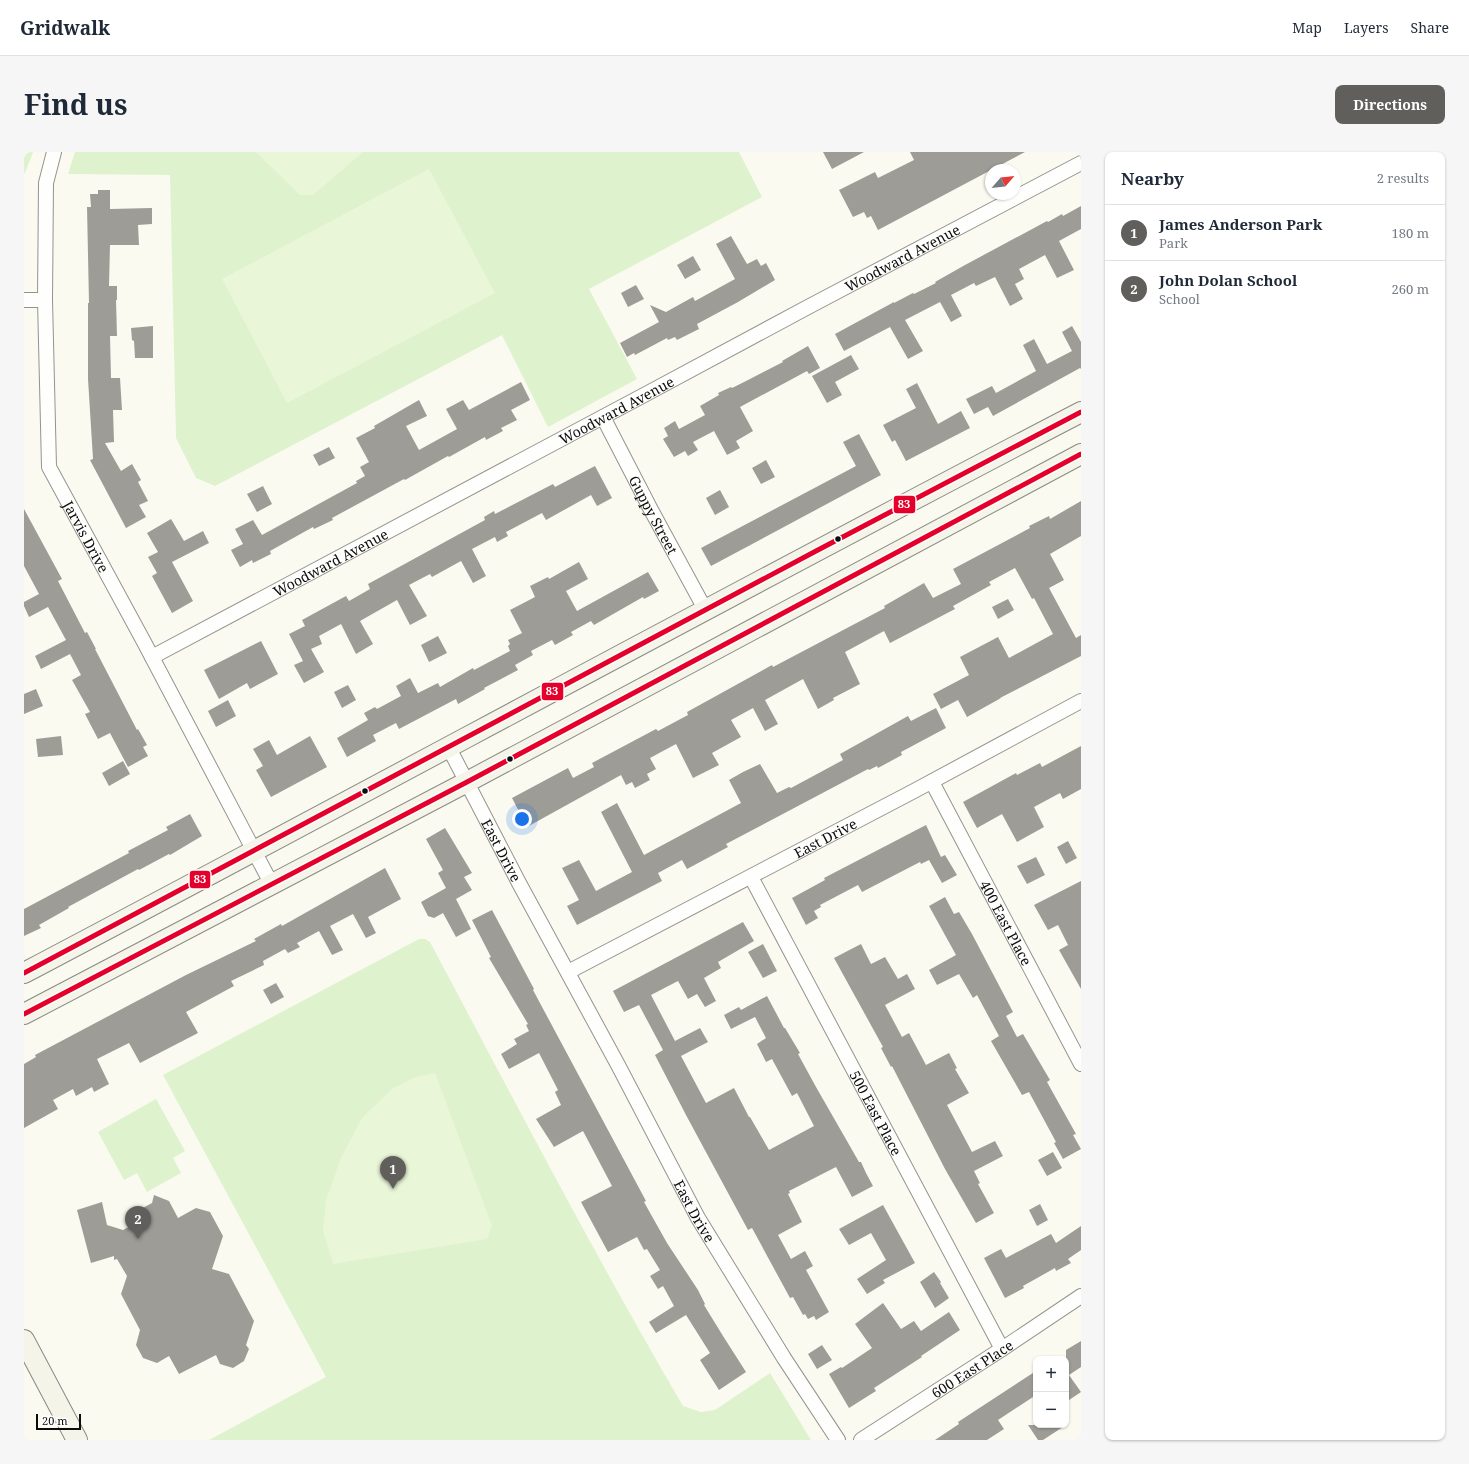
<!DOCTYPE html>
<html lang="en">
<head>
<meta charset="utf-8">
<style>
	:root { --surface:#fff; --page:#f6f6f7; --text:#1f2937; --muted:#747a83; --line:#e0e1e3; --accent:#605f5c }
	body { margin:0; font-family:"Noto Serif",serif; background:var(--page); color:var(--text) }
	.controls { position:absolute; right:12px; bottom:12px; display:grid; overflow:hidden; border-radius:8px; box-shadow:0 1px 3px #0004 }
	.controls button { width:36px; height:36px; display:grid; place-items:center; padding:0; border:0; border-bottom:1px solid var(--line); background:var(--surface); color:var(--text); font:20px sans-serif }
	.compass { position:absolute; left:961px; top:12px; width:36px; height:36px; border-radius:50%; background:var(--surface); box-shadow:0 1px 3px #0004; rotate:62deg }
	.scale { position:absolute; left:12px; bottom:10px; width:45px; box-sizing:border-box; padding-left:4px; border:2px solid #0c0c0c; border-top:0; font-size:11px; line-height:14px; white-space:nowrap; color:#0c0c0c; -webkit-text-stroke:3px #fff; paint-order:stroke }
	.you { position:absolute; left:498px; top:667px; width:14px; height:14px; margin:-10px; border:3px solid #fff; border-radius:50%; background:#1a73e8; box-shadow:0 0 0 6px #1a73e833 }
	.badge { display:grid; place-items:center; width:26px; height:26px; border-radius:50%; background:var(--accent); color:#fff; font-size:13px; font-weight:700 }
	.pin { position:absolute; translate:-50% -33px; filter:drop-shadow(0 1px 2px #0008) }
	.pin::after { content:''; position:absolute; top:21px; width:14px; height:12px; background:inherit; clip-path:polygon(0 0,100% 0,50% 100%) }
	.list { margin:0; padding:0; list-style:none }
	h2 { display:flex; justify-content:space-between; align-items:center; height:52px; margin:0; padding:0 16px; font-size:17px }
	h2 small { font-size:13px; font-weight:400; color:var(--muted) }
	.list li { display:grid; grid-template-columns:26px 1fr auto; gap:12px; align-items:center; box-sizing:border-box; height:56px; padding:0 16px; border-top:1px solid var(--line) }
	.list b { display:block; font-size:15px; white-space:nowrap }
	.list p { margin:0; font-size:13px; white-space:nowrap; color:var(--muted) }
	.list em { font-size:13px; font-style:normal; color:var(--muted) }
	.map { position:relative; flex:none; width:1057px; height:1288px; overflow:hidden; border-radius:8px }
	header { display:flex; align-items:center; gap:24px; box-sizing:border-box; height:56px; padding:0 20px; background:var(--surface); border-bottom:1px solid var(--line) }
	header strong { font-size:19px }
	nav { display:flex; gap:22px; margin-inline-start:auto; font-size:14px }
	.intro { display:flex; align-items:center; justify-content:space-between; box-sizing:border-box; height:96px; padding:0 24px }
	h1 { margin:0; font-size:28px }
	.button { padding:10px 18px; border-radius:8px; background:var(--accent); color:#fff; font-size:14px; font-weight:700 }
	main { display:flex; gap:24px; padding:0 24px }
	aside { flex:1; background:var(--surface); border-radius:8px; box-shadow:0 1px 3px #0004 }
	.map>svg:first-child { display:block }
</style>
</head>
<body>
<header>
<strong>Gridwalk</strong>
<nav><a>Map</a><a>Layers</a><a>Share</a></nav>
</header>
<div class="intro"><h1>Find us</h1><a class="button">Directions</a></div>
<main>
<div class="map">
<svg width="1057" height="1288" viewBox="0 0 1057 1288">
	<rect width="100%" height="100%" fill="#fbfaf0"/>
	<!-- green -->
	<path fill="#def2ce" d="M 0,0 L 9,0 L 1,21 L 0,21 Z
		M 51,0 L 715,0 L 738,45 L 565,137 L 613,227 L 524,275 L 478,183 L 191,334 L 172,326 L 152,286 L 146,23 L 44,22 Z
		M 395,787 L 401,787 L 406,790 C 489,946 570,1102 659,1254 L 677,1260 L 691,1258 L 746,1221 L 787,1288 L 185,1288 L 302,1225 L 139,923 Z
		M 132,947 L 161,999 L 149,1006 L 157,1021 L 123,1040 L 113,1021 L 100,1028 L 74,980 Z"/>
	<!-- pitch -->
	<path fill="#eaf6d8" d="M 232,0 L 339,0 L 289,43 L 276,43 Z
		M 405,17 L 471,141 L 263,251 L 198,127 Z
		M 411,921 L 468,1074 L 463,1087 L 309,1112 L 299,1078 L 302,1048 L 317,1006 L 338,966 L 369,936 L 391,925 Z"/>
	<!-- building -->
	<path fill="#9e9c96" d="M 799,0 L 840,0 L 808,17 Z
		M 886,0 L 1001,0 L 854,78 L 847,64 L 843,66 L 840,60 L 829,65 L 815,38 L 851,20 L 854,26 L 890,8 Z
		M 74,38 L 86,38 L 86,57 L 128,56 L 128,72 L 114,73 L 115,93 L 86,93 L 85,134 L 93,134 L 93,148 L 92,148 L 93,184 L 86,184 L 87,226 L 96,226 L 98,258 L 89,258 L 90,290 L 81,291 L 97,319 L 108,312 L 117,328 L 114,330 L 124,349 L 115,353 L 122,365 L 102,376 L 66,308 L 69,307 L 64,227 L 64,151 L 65,151 L 63,55 L 67,55 L 66,42 L 74,42 Z
		M 1057,54 L 1057,77 L 1035,89 L 1050,118 L 1033,126 L 1021,103 L 995,117 L 1000,127 L 991,132 L 999,147 L 986,154 L 971,125 L 952,134 L 950,131 L 927,143 L 938,164 L 927,170 L 916,150 L 881,168 L 899,199 L 884,207 L 866,175 L 820,199 L 811,182 L 870,150 L 870,151 L 889,141 L 890,142 L 912,131 L 911,130 L 941,113 L 1023,69 L 1024,70 L 1038,62 L 1039,64 Z
		M 707,84 L 723,112 L 733,107 L 737,114 L 742,111 L 751,128 L 714,150 L 673,172 L 675,177 L 653,188 L 651,185 L 644,188 L 643,186 L 611,203 L 610,201 L 603,205 L 596,191 L 635,170 L 626,153 L 642,160 L 669,145 L 671,149 L 711,127 L 692,92 Z
		M 669,104 L 677,118 L 661,127 L 653,113 Z
		M 612,133 L 620,147 L 604,155 L 597,141 Z
		M 129,174 L 129,206 L 111,206 L 110,189 L 108,188 L 107,176 Z
		M 1048,174 L 1057,190 L 1057,217 L 1056,216 L 969,264 L 964,255 L 950,262 L 942,247 L 968,234 L 972,241 L 1012,219 L 999,193 L 1010,187 L 1023,212 L 1048,199 L 1038,180 Z
		M 784,194 L 796,216 L 785,222 L 783,219 L 716,255 L 729,279 L 712,289 L 716,296 L 703,303 L 690,279 L 669,290 L 674,298 L 664,304 L 661,299 L 650,305 L 639,287 L 644,284 L 640,276 L 651,269 L 655,277 L 681,263 L 676,254 L 695,243 L 694,241 L 707,235 L 708,236 L 722,229 L 759,210 L 758,209 Z
		M 827,203 L 835,217 L 811,230 L 818,243 L 803,251 L 788,224 Z
		M 497,230 L 506,248 L 487,258 L 493,268 L 477,276 L 479,279 L 462,288 L 461,285 L 425,305 L 424,304 L 381,328 L 380,327 L 308,366 L 309,368 L 290,377 L 289,375 L 246,399 L 247,402 L 229,411 L 228,408 L 216,415 L 207,398 L 219,392 L 211,377 L 229,368 L 238,383 L 333,331 L 332,329 L 341,324 L 336,315 L 345,310 L 332,286 L 351,276 L 350,274 L 395,248 L 403,264 L 382,274 L 395,298 L 433,277 L 422,257 L 439,248 L 445,258 Z
		M 893,231 L 914,272 L 937,259 L 946,276 L 882,309 L 871,288 L 868,290 L 859,273 L 892,256 L 882,237 Z
		M 835,282 L 857,323 L 687,414 L 677,396 L 832,314 L 819,290 Z
		M 305,295 L 311,306 L 295,314 L 289,303 Z
		M 742,308 L 751,325 L 737,332 L 728,316 Z
		M 571,314 L 588,346 L 573,354 L 567,343 L 522,368 L 518,361 L 482,380 L 484,384 L 473,390 L 471,385 L 448,397 L 462,424 L 449,431 L 437,409 L 408,425 L 406,422 L 385,433 L 403,464 L 386,473 L 373,448 L 336,469 L 349,492 L 332,502 L 317,472 L 295,484 L 298,492 L 287,497 L 300,520 L 280,531 L 270,513 L 279,509 L 265,482 L 281,474 L 278,468 L 322,444 L 325,449 L 346,437 L 344,432 L 461,368 L 460,365 L 470,359 L 471,362 L 529,332 L 531,335 Z
		M 239,334 L 248,352 L 233,360 L 223,342 Z
		M 696,338 L 705,355 L 691,363 L 682,346 Z
		M 1057,349 L 1057,384 L 1026,402 L 1040,428 L 1025,436 L 1052,486 L 1057,483 L 1057,504 L 976,546 L 977,546 L 943,565 L 934,548 L 917,557 L 909,542 L 945,523 L 936,505 L 974,485 L 985,506 L 1029,482 L 1010,446 L 1008,447 L 991,416 L 965,430 L 967,433 L 929,454 L 931,457 L 866,491 L 860,479 L 821,500 L 836,532 L 809,546 L 810,548 L 794,557 L 779,527 L 741,548 L 754,572 L 741,579 L 729,556 L 707,568 L 717,585 L 688,601 L 695,613 L 669,626 L 652,592 L 626,606 L 632,617 L 623,622 L 626,628 L 611,636 L 608,630 L 602,633 L 597,623 L 503,675 L 488,646 L 544,616 L 549,626 L 570,615 L 568,611 L 632,577 L 634,579 L 664,563 L 663,560 L 748,513 L 749,515 L 861,456 L 860,454 L 900,431 L 909,446 L 937,432 L 929,417 L 1006,376 L 1005,374 L 1025,364 L 1026,367 Z
		M 0,357 L 38,427 L 34,429 L 61,481 L 63,480 L 72,497 L 71,497 L 113,578 L 114,577 L 123,593 L 119,595 L 124,604 L 104,615 L 86,581 L 74,587 L 61,562 L 66,560 L 48,528 L 57,523 L 46,502 L 17,517 L 11,504 L 42,488 L 24,455 L 5,465 L 0,454 L 0,450 L 15,442 L 0,414 Z
		M 147,367 L 160,389 L 179,379 L 185,391 L 148,410 L 169,449 L 148,461 L 128,424 L 133,421 L 124,405 L 134,400 L 123,381 Z
		M 555,410 L 564,427 L 542,439 L 553,459 L 624,420 L 635,439 L 620,447 L 619,445 L 570,473 L 567,469 L 547,480 L 549,483 L 531,493 L 528,488 L 507,499 L 509,503 L 491,513 L 494,518 L 460,536 L 461,537 L 434,552 L 432,547 L 375,577 L 372,571 L 349,583 L 352,589 L 323,605 L 313,586 L 344,568 L 340,561 L 351,555 L 353,557 L 377,544 L 372,534 L 386,526 L 394,541 L 414,531 L 416,535 L 449,516 L 450,518 L 486,499 L 484,494 L 486,492 L 484,488 L 498,481 L 486,458 L 511,445 L 506,434 L 524,425 L 525,427 Z
		M 984,447 L 990,458 L 974,467 L 968,455 Z
		M 414,484 L 423,501 L 405,510 L 397,493 Z
		M 237,489 L 254,522 L 226,537 L 223,531 L 195,547 L 180,518 Z
		M 324,533 L 332,548 L 318,556 L 310,540 Z
		M 12,537 L 19,554 L 0,562 L 0,542 Z
		M 204,548 L 212,564 L 192,575 L 184,559 Z
		M 912,556 L 922,576 L 877,600 L 878,603 L 854,616 L 853,614 L 845,618 L 844,617 L 702,692 L 704,695 L 663,717 L 658,708 L 634,721 L 638,729 L 553,773 L 543,754 L 555,748 L 538,716 L 555,708 L 572,739 L 608,720 L 577,660 L 593,651 L 620,703 L 717,651 L 705,628 L 719,620 L 736,612 L 753,641 L 765,635 L 767,636 L 819,608 L 816,602 L 884,564 L 887,569 Z
		M 37,584 L 39,603 L 14,605 L 12,587 Z
		M 286,584 L 303,615 L 247,645 L 232,618 L 239,614 L 229,597 L 245,588 L 253,603 Z
		M 1057,594 L 1057,637 L 1039,647 L 1036,641 L 1010,655 L 1020,675 L 993,690 L 978,662 L 953,676 L 939,650 L 992,621 L 993,623 L 1016,611 L 1018,615 Z
		M 99,609 L 106,622 L 85,634 L 78,621 Z
		M 166,662 L 178,684 L 146,703 L 145,702 L 115,718 L 114,717 L 44,755 L 45,756 L 15,773 L 17,776 L 0,784 L 0,757 L 105,701 L 104,699 L 144,678 L 142,675 Z
		M 902,673 L 917,705 L 921,703 L 933,723 L 918,731 L 905,708 L 897,712 L 896,710 L 838,740 L 834,733 L 796,753 L 797,755 L 790,759 L 794,766 L 782,773 L 768,746 L 801,728 L 800,726 Z
		M 421,676 L 448,721 L 440,725 L 448,738 L 432,747 L 447,777 L 432,785 L 419,761 L 410,766 L 404,764 L 397,750 L 422,736 L 414,721 L 419,718 L 402,687 Z
		M 1044,689 L 1053,706 L 1042,712 L 1033,695 Z
		M 1012,705 L 1021,723 L 1003,732 L 993,714 Z
		M 361,716 L 377,747 L 344,765 L 352,781 L 342,786 L 329,762 L 306,774 L 319,798 L 308,803 L 295,779 L 273,791 L 276,795 L 264,801 L 261,797 L 239,809 L 240,813 L 207,829 L 210,834 L 162,860 L 174,881 L 116,911 L 105,891 L 73,907 L 85,932 L 70,940 L 68,935 L 52,944 L 49,937 L 29,948 L 34,957 L 0,976 L 0,912 L 12,905 L 11,903 L 162,823 L 232,789 L 230,787 L 257,772 L 258,774 Z
		M 1057,729 L 1057,837 L 1035,798 L 1044,793 L 1034,773 L 1024,778 L 1010,753 Z
		M 921,745 L 930,762 L 935,760 L 948,782 L 989,860 L 982,864 L 993,885 L 999,882 L 1026,928 L 1023,930 L 1052,982 L 1049,983 L 1057,997 L 1039,1007 L 1030,991 L 1032,990 L 1005,940 L 998,943 L 967,889 L 975,884 L 953,843 L 949,846 L 935,822 L 913,833 L 905,818 L 932,803 L 905,754 Z
		M 468,758 L 510,837 L 509,838 L 622,1049 L 620,1050 L 643,1091 L 674,1138 L 681,1152 L 680,1153 L 699,1184 L 722,1220 L 695,1238 L 676,1208 L 686,1201 L 662,1163 L 632,1181 L 625,1170 L 650,1154 L 639,1134 L 634,1137 L 626,1124 L 636,1118 L 623,1097 L 620,1098 L 613,1085 L 584,1100 L 557,1050 L 588,1034 L 559,979 L 530,995 L 512,967 L 537,953 L 531,940 L 534,938 L 515,901 L 485,917 L 477,902 L 493,892 L 490,887 L 505,879 L 502,873 L 504,872 L 465,806 L 467,805 L 448,768 Z
		M 719,770 L 730,789 L 694,810 L 697,816 L 680,826 L 692,849 L 681,855 L 673,842 L 664,847 L 654,829 L 627,843 L 651,889 L 676,876 L 684,890 L 657,904 L 682,951 L 710,936 L 725,965 L 726,965 L 745,998 L 790,974 L 773,941 L 768,944 L 748,907 L 742,910 L 733,892 L 742,886 L 731,865 L 707,877 L 700,863 L 715,855 L 717,858 L 743,844 L 760,876 L 761,876 L 776,901 L 774,902 L 792,935 L 835,1010 L 837,1010 L 842,1021 L 849,1034 L 828,1045 L 812,1015 L 765,1039 L 766,1041 L 764,1042 L 778,1070 L 754,1083 L 767,1107 L 781,1099 L 789,1114 L 782,1118 L 805,1160 L 792,1168 L 790,1164 L 784,1167 L 781,1162 L 779,1163 L 769,1145 L 766,1146 L 728,1076 L 724,1078 L 662,963 L 631,903 L 639,898 L 615,853 L 600,860 L 589,839 Z
		M 739,792 L 753,819 L 739,826 L 724,800 Z
		M 837,792 L 847,812 L 861,805 L 874,827 L 883,822 L 891,837 L 861,853 L 878,885 L 885,881 L 902,913 L 925,901 L 933,916 L 931,917 L 945,941 L 923,953 L 948,1000 L 971,989 L 979,1004 L 950,1019 L 956,1031 L 954,1032 L 970,1061 L 952,1071 L 921,1017 L 868,914 L 867,915 L 857,896 L 859,895 L 810,806 Z
		M 252,831 L 260,845 L 247,852 L 239,838 Z
		M 1029,1000 L 1038,1016 L 1023,1024 L 1014,1008 Z
		M 130,1043 L 145,1049 L 154,1066 L 172,1056 L 186,1060 L 199,1084 L 188,1117 L 205,1122 L 230,1169 L 222,1193 L 225,1197 L 220,1209 L 209,1216 L 196,1212 L 192,1203 L 155,1222 L 145,1204 L 133,1211 L 119,1206 L 112,1193 L 116,1178 L 97,1142 L 103,1124 L 93,1107 L 90,1108 L 90,1104 L 67,1111 L 53,1058 L 78,1050 L 83,1073 L 99,1078 L 110,1072 L 115,1058 L 128,1051 Z
		M 1016,1052 L 1024,1068 L 1013,1074 L 1005,1058 Z
		M 859,1053 L 891,1111 L 859,1128 L 861,1131 L 843,1142 L 833,1127 L 862,1108 L 847,1081 L 825,1093 L 815,1077 Z
		M 1057,1074 L 1057,1098 L 1044,1107 L 1047,1111 L 1032,1119 L 1031,1116 L 999,1134 L 1000,1136 L 981,1146 L 960,1106 L 977,1097 L 982,1106 L 1027,1082 L 1032,1091 Z
		M 910,1120 L 917,1130 L 916,1131 L 925,1146 L 911,1156 L 896,1130 Z
		M 859,1151 L 877,1177 L 890,1169 L 897,1179 L 925,1160 L 936,1178 L 897,1204 L 898,1205 L 850,1236 L 852,1239 L 825,1256 L 805,1222 L 817,1215 L 818,1216 L 848,1196 L 831,1172 Z
		M 1057,1189 L 1057,1215 L 1045,1223 L 1057,1240 L 1042,1250 L 1042,1198 Z
		M 798,1193 L 808,1208 L 793,1217 L 784,1202 Z
		M 1012,1219 L 1012,1243 L 974,1268 L 980,1277 L 963,1288 L 911,1288 L 935,1272 L 934,1270 Z
		M 1004,1273 L 1042,1273 L 1019,1288 L 1014,1288 Z"/>
	<g fill="none" stroke-linecap="round" stroke-linejoin="round">
		<defs>
			<g id="street">
				<path id="s1" d="M 30,0 L 22,31 L 21,148 L 25,315 L 120,490 L 248,733"/>
				<path d="M 0,148 L 21,148"/>
				<path id="s2" d="M 579,265 L 626,356 L 682,459"/>
				<path id="s3" d="M 128,505 L 622,242 L 784,155 L 1057,11"/>
				<path id="s4" d="M 425,596 L 495,731 L 594,913 L 674,1066 L 760,1206 L 814,1288"/>
				<path id="s5" d="M 908,630 L 1057,912"/>
				<path id="s6" d="M 727,725 L 978,1197"/>
				<path id="s7" d="M 544,820 L 890,639 L 1057,549"/>
				<path id="s8" d="M 837,1288 L 978,1197 L 1057,1144"/>
			</g>
			<path id="secondary" d="M 0,821 C 353,635 703,444 1057,260
				M 0,862 L 443,630 L 1057,302
				M 0,1188 L 53,1288"/>
		</defs>
		<!-- street casing -->
		<use href="#street" stroke="#94938f" stroke-width="16"/>
		<!-- secondary casing -->
		<use href="#secondary" stroke="#8a8a85" stroke-width="22"/>
		<!-- street -->
		<use href="#street" stroke="#fefefd" stroke-width="14"/>
		<!-- secondary -->
		<use href="#secondary" stroke="#f4f5e8" stroke-width="20"/>
		<defs>
			<path id="bus-1" d="M 0,821 L 792,399 L 1057,260
				M 0,862 L 443,630 L 1057,302"/>
		</defs>
		<!-- bus-1 casing -->
		<use href="#bus-1" stroke="#fff" stroke-width="8"/>
		<!-- bus-1 -->
		<use href="#bus-1" stroke="#e4002b" stroke-width="5"/>
	</g>
	<!-- markers -->
	<g fill="#0c0c0c" stroke="#fff" stroke-width="1.5">
		<circle cx="814" cy="387" r="3.5"/>
		<circle cx="486" cy="607" r="3.5"/>
		<circle cx="341" cy="639" r="3.5"/>
	</g>
	<g text-anchor="middle" dominant-baseline="central" stroke-width="4" stroke-linejoin="round" paint-order="stroke">
		<!-- street labels -->
		<g font-size="14" fill="#0c0c0c" stroke="#fff">
			<text stroke="none"><textPath href="#s3" startOffset="850">Woodward Avenue</textPath></text>
			<text stroke="none"><textPath href="#s3" startOffset="526">Woodward Avenue</textPath></text>
			<text stroke="none"><textPath href="#s2" startOffset="110">Guppy Street</textPath></text>
			<text stroke="none"><textPath href="#s1" startOffset="395">Jarvis Drive</textPath></text>
			<text stroke="none"><textPath href="#s3" startOffset="202">Woodward Avenue</textPath></text>
			<text stroke="none"><textPath href="#s7" startOffset="290">East Drive</textPath></text>
			<text stroke="none"><textPath href="#s4" startOffset="115">East Drive</textPath></text>
			<text stroke="none"><textPath href="#s5" startOffset="159">400 East Place</textPath></text>
			<text stroke="none"><textPath href="#s6" startOffset="267">500 East Place</textPath></text>
			<text stroke="none"><textPath href="#s4" startOffset="524">East Drive</textPath></text>
			<text stroke="none"><textPath href="#s8" startOffset="132">600 East Place</textPath></text>
		</g>
	</g>
	<g stroke="#fff" stroke-width="1.5">
		<rect x="869" y="343" width="23" height="19" rx="4" fill="#e4002b"/>
		<rect x="517" y="530" width="23" height="19" rx="4" fill="#e4002b"/>
		<rect x="165" y="718" width="22" height="19" rx="4" fill="#e4002b"/>
	</g>
	<g font-size="11" text-anchor="middle" font-weight="bold" fill="#fff">
		<text x="880" y="356">83</text>
		<text x="528" y="543">83</text>
		<text x="176" y="731">83</text>
	</g>
</svg>
<div class="controls">
<button>+</button>
<button>−</button>
</div>
<svg class="compass" viewBox="-18 -18 36 36"><path d="M0-13l5 13h-10z" fill="#e53935"/><path d="M0 13l5-13h-10z" fill="#747a83"/></svg>
<div class="scale">20 m</div>
<div class="you"></div>
<div class="pin badge" style="left:369px;top:1037px">1</div>
<div class="pin badge" style="left:114px;top:1087px">2</div>
</div>
<aside>
<h2>Nearby<small>2 results</small></h2>
<ul class="list">
<li><span class="badge">1</span><div><b>James Anderson Park</b><p>Park</p></div><em>180 m</em></li>
<li><span class="badge">2</span><div><b>John Dolan School</b><p>School</p></div><em>260 m</em></li>
</ul>
</aside>
</main>
</body>
</html>
